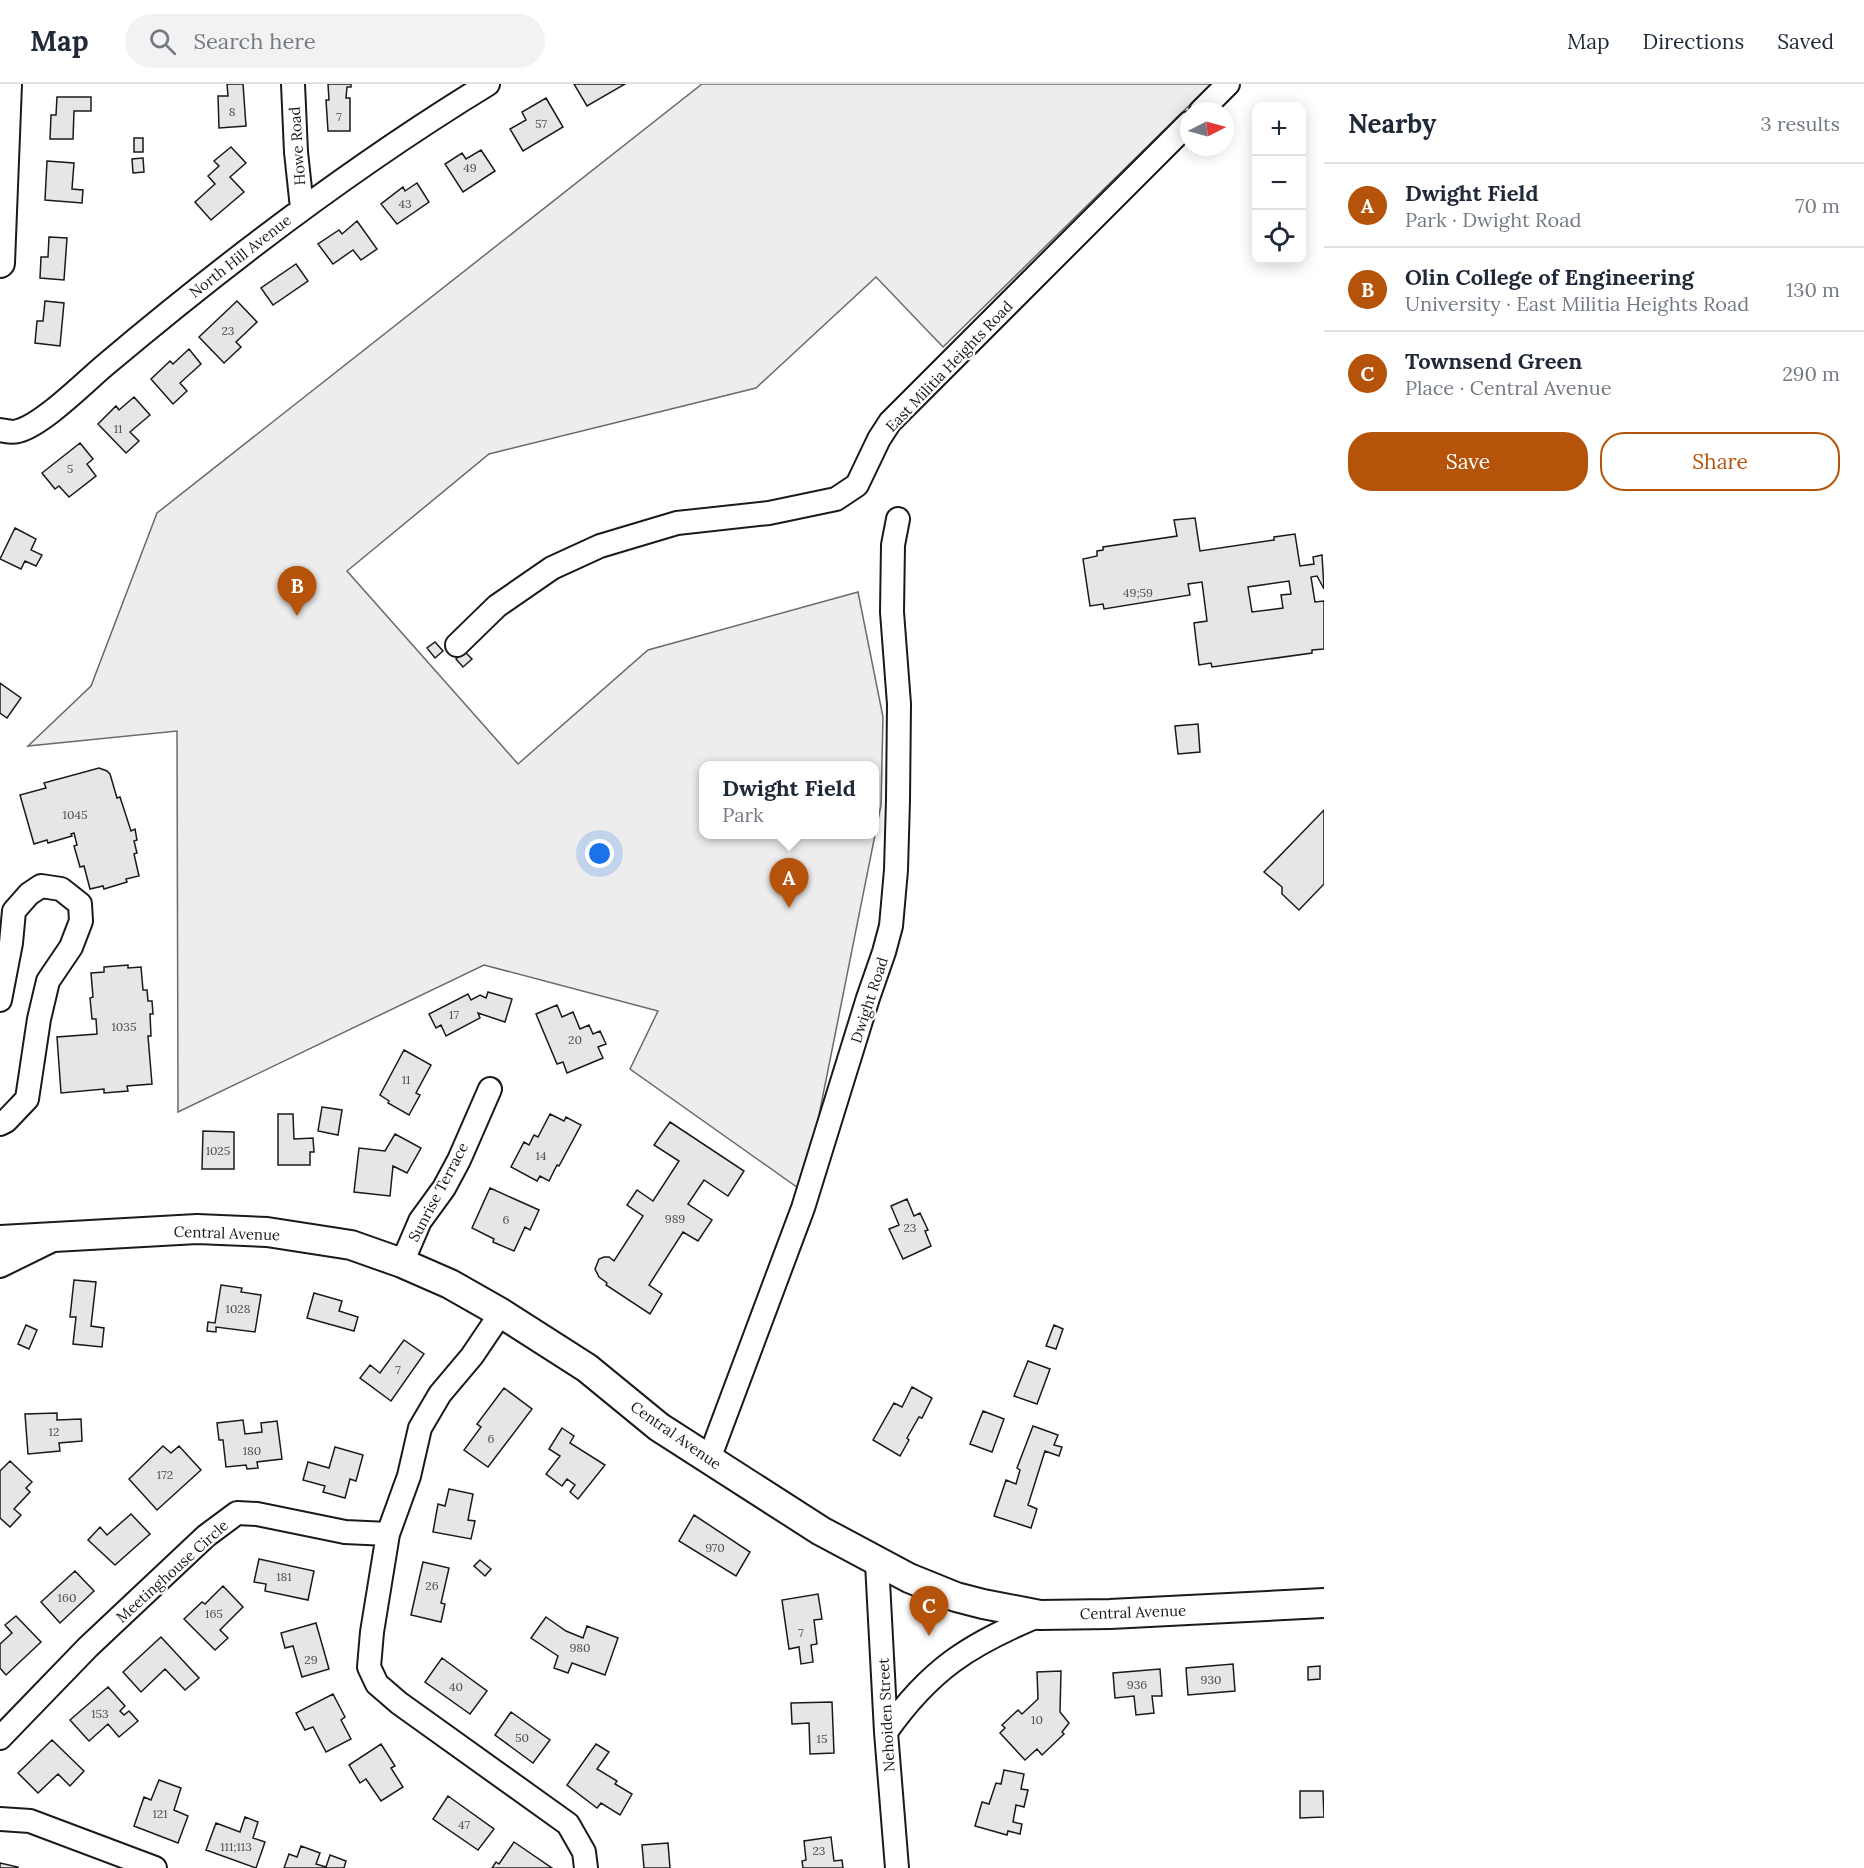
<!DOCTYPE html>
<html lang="en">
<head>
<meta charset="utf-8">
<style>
	:root { --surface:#fff; --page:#f2f2f3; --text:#1f2937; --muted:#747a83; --line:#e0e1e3; --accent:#b45309 }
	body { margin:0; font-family:Lora,serif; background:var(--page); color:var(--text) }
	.controls { position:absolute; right:18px; top:18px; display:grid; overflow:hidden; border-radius:12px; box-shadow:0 3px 15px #0003 }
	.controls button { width:54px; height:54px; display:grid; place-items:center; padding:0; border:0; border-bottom:2px solid var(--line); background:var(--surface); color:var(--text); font:30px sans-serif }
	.compass { position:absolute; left:1180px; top:18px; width:54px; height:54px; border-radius:50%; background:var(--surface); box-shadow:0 3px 15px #0003; rotate:84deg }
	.you { position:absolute; left:600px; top:770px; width:21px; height:21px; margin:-15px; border:4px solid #fff; border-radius:50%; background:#1a73e8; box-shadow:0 0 0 9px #1a73e833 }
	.badge { display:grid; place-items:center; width:39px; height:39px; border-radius:50%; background:var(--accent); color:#fff; font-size:20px; font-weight:700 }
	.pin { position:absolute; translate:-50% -50px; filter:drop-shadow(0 2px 3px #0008) }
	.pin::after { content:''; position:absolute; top:32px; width:21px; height:18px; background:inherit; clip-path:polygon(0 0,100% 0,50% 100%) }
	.popup { position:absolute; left:699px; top:677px; width:180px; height:78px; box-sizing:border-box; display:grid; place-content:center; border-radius:12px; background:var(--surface); filter:drop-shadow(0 2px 4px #0005); font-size:20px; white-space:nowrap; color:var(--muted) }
	.popup b { font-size:22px; color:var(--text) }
	.popup::after { content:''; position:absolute; left:50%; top:100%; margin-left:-12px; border:12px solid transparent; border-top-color:var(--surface) }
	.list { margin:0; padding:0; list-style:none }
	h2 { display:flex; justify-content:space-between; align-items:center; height:78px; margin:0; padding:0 24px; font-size:26px }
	h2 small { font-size:20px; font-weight:400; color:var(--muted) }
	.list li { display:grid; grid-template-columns:39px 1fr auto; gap:18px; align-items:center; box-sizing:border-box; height:84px; padding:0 24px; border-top:2px solid var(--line) }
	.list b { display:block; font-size:22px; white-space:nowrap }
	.list p { margin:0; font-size:20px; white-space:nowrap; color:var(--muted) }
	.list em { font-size:20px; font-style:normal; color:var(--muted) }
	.actions { display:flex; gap:12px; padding:18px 24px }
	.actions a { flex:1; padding:14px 0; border:2px solid var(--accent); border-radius:24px; text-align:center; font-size:21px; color:var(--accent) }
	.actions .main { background:var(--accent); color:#fff }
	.icon { flex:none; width:33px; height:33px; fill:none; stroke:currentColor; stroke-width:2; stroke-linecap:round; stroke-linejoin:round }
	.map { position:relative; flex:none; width:1324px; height:1784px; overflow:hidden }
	header { display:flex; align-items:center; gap:36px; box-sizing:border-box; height:84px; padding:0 30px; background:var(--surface); border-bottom:2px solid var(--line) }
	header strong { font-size:28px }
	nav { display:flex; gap:33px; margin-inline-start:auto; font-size:21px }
	.search { width:420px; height:54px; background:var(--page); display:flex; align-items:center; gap:15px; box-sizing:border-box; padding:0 21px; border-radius:33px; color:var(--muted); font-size:22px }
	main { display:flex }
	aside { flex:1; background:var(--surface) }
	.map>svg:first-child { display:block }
</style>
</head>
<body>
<header>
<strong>Map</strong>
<div class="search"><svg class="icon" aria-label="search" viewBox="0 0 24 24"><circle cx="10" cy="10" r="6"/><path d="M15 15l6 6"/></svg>Search here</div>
<nav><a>Map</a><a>Directions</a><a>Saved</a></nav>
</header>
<main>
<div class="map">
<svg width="1324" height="1784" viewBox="0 0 1324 1784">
	<rect width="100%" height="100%" fill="#fff"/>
	<!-- built -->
	<path fill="#ededed" stroke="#6a6a6a" stroke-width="1.5" fill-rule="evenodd" d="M 702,0 L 1211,0 L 943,263 L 876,193 L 756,304 L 489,370 L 347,487 L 518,680 L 648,566 L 858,508 L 883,633 L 881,721 L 814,1056 L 801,1106 L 630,985 L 658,927 L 484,881 L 178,1028 L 177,647 L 28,662 L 91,602 L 157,429 ZM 704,682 L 874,682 L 874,750 L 704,750 Z"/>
	<!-- building -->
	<path fill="#e6e6e6" stroke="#1a1a1a" stroke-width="1.5" fill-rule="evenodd" d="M 227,0 L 243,0 L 246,42 L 219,44 L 218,12 L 228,12 Z
		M 328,0 L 351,0 L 351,3 L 347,3 L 346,14 L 350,14 L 350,47 L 328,47 L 326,16 L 329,16 Z
		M 574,0 L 625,0 L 587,22 Z
		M 57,13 L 91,13 L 91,27 L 74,27 L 73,55 L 50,55 L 51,31 L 56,31 Z
		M 546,14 L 563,43 L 523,67 L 510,45 L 526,36 L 522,28 Z
		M 134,54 L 143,54 L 143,68 L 134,68 Z
		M 231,63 L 246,79 L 230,93 L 244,108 L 211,136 L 195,118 L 215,100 L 208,92 L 219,82 L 214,77 Z
		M 481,66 L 495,87 L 463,108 L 445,80 L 462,69 L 466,75 Z
		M 143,74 L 144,88 L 133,89 L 132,75 Z
		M 47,77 L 74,79 L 72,105 L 83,106 L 82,119 L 45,116 Z
		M 417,99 L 429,118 L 397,140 L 381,120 L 403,103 L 405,107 Z
		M 357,137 L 377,165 L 361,176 L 353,166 L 333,180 L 318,160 L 339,146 L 342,150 Z
		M 49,153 L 67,154 L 64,196 L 40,194 L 41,173 L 48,173 Z
		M 296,180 L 308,197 L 273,221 L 261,204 Z
		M 45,217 L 64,219 L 60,262 L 35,259 L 37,237 L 43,237 Z
		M 237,217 L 257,238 L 236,258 L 241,263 L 224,279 L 199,253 Z
		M 189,265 L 201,280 L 180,299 L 187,307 L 173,320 L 151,295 L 170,277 L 173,280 Z
		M 134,313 L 150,331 L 130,348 L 139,357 L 126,369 L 98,340 L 116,322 L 119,326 Z
		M 80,359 L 93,375 L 87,380 L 96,392 L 69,413 L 59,402 L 55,405 L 42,389 Z
		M 1195,434 L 1200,467 L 1274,456 L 1274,453 L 1295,450 L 1300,482 L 1314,480 L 1313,473 L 1322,471 L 1324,505 L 1317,492 L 1311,493 L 1315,518 L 1324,517 L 1324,565 L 1312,566 L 1312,569 L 1212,583 L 1211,579 L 1199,581 L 1194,539 L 1207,537 L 1202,498 L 1188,500 L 1190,511 L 1104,525 L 1103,520 L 1090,522 L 1083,475 L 1097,472 L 1097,467 L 1103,466 L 1103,463 L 1177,452 L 1174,436 ZM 1289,497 L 1291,510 L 1281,511 L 1283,524 L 1252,528 L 1248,503 Z
		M 15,444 L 36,455 L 31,466 L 42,471 L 36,482 L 25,477 L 21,485 L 0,475 Z
		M 435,558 L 443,567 L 435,574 L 427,564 Z
		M 464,567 L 472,575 L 463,583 L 456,575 Z
		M 0,599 L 21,614 L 7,634 L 0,629 Z
		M 1198,640 L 1200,668 L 1178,670 L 1175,642 Z
		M 99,684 L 107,687 L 110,690 L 117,714 L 120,713 L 131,747 L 135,745 L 137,756 L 134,757 L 137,769 L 134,770 L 139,792 L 126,795 L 127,798 L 104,805 L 103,802 L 90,805 L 84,782 L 80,783 L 74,762 L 77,761 L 74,749 L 71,750 L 72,752 L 48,759 L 47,756 L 34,760 L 20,711 L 46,704 L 44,699 Z
		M 1324,726 L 1324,800 L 1299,826 L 1282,810 L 1282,803 L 1264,788 Z
		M 128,881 L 128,884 L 141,883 L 143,906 L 147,906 L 148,917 L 152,917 L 153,930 L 150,930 L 151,952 L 148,952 L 152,1000 L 127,1002 L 128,1007 L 104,1009 L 104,1005 L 61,1009 L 57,953 L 97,950 L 96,935 L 92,935 L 90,914 L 93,913 L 91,889 L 104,888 L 104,883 Z
		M 488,908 L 512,915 L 505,938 L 478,929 L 480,934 L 446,952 L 441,941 L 436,944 L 429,930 L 468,910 L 471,916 L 480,911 L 486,914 Z
		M 557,921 L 562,933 L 573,928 L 580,945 L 589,941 L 593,950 L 600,947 L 606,960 L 598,963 L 603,974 L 567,989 L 563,978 L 557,980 L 536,930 Z
		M 404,966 L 431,981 L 416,1009 L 420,1011 L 409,1031 L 388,1019 L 389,1017 L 380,1011 Z
		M 322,1023 L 342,1026 L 338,1051 L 318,1047 Z
		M 278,1030 L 293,1030 L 294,1055 L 313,1054 L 314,1068 L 310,1068 L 310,1081 L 278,1081 Z
		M 550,1030 L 564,1037 L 566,1033 L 581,1041 L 559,1082 L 557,1081 L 549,1097 L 540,1092 L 537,1097 L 511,1083 L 524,1058 L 529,1061 L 534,1051 L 538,1053 Z
		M 670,1038 L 744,1087 L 728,1112 L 704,1096 L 688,1120 L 712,1136 L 698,1157 L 683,1148 L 649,1201 L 662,1210 L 650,1230 L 606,1201 L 607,1199 L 599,1193 L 595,1185 L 599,1175 L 604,1173 L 609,1173 L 614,1177 L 643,1132 L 627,1121 L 637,1106 L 653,1117 L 679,1077 L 654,1061 Z
		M 203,1047 L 234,1048 L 234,1085 L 202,1085 Z
		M 395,1050 L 421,1064 L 407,1089 L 393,1082 L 390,1112 L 354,1108 L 359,1064 L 385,1067 Z
		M 490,1104 L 539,1126 L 530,1146 L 525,1143 L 514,1167 L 493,1158 L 494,1155 L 472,1144 Z
		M 907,1115 L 914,1132 L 920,1129 L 928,1146 L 925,1147 L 931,1162 L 903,1175 L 889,1145 L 899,1141 L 891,1122 Z
		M 74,1196 L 96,1198 L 91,1242 L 104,1244 L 102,1263 L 73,1260 L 76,1233 L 70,1233 Z
		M 221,1201 L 242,1204 L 241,1208 L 261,1211 L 255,1248 L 216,1243 L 216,1248 L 207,1247 L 208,1238 L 215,1239 Z
		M 314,1209 L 342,1217 L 339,1227 L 358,1233 L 354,1247 L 307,1234 Z
		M 26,1241 L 37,1246 L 29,1265 L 18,1260 Z
		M 1054,1241 L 1063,1245 L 1056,1265 L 1046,1262 Z
		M 404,1256 L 424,1270 L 391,1317 L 360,1294 L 370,1281 L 380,1289 Z
		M 1028,1277 L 1050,1285 L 1037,1320 L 1014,1312 Z
		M 912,1303 L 932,1314 L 922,1334 L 919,1333 L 907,1354 L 909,1356 L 900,1372 L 873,1356 L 894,1319 L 902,1323 Z
		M 504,1304 L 532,1325 L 488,1383 L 464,1366 L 481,1343 L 477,1340 Z
		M 983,1327 L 1004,1335 L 992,1368 L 970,1360 Z
		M 57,1329 L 57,1336 L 81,1335 L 82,1357 L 59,1359 L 60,1367 L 28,1370 L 25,1330 Z
		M 243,1336 L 245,1350 L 262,1348 L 261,1339 L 277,1337 L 282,1375 L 257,1378 L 258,1384 L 247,1385 L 246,1381 L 226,1383 L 223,1356 L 219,1356 L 217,1339 Z
		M 1033,1342 L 1058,1351 L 1054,1361 L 1062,1363 L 1059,1372 L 1045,1367 L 1028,1421 L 1037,1425 L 1031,1444 L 994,1432 L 1006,1396 L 1016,1400 L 1020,1386 L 1017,1384 Z
		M 562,1344 L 574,1352 L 570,1359 L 605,1381 L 578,1415 L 570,1408 L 575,1401 L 567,1395 L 562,1402 L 546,1390 L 560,1372 L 549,1365 Z
		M 163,1362 L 171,1369 L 179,1362 L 201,1386 L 157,1426 L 129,1395 Z
		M 335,1363 L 363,1371 L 356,1397 L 350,1395 L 345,1414 L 323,1408 L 325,1402 L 303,1396 L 308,1378 L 329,1384 Z
		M 10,1377 L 32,1398 L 26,1404 L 30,1408 L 14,1425 L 21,1431 L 10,1443 L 0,1434 L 0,1387 Z
		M 449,1405 L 473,1410 L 468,1436 L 475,1437 L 471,1455 L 433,1448 L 438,1420 L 445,1422 Z
		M 131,1430 L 150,1450 L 115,1481 L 88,1456 L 100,1443 L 107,1451 Z
		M 694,1431 L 750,1468 L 736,1492 L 679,1457 Z
		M 259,1475 L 314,1487 L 308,1516 L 265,1507 L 266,1500 L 254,1498 Z
		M 480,1476 L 491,1485 L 485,1492 L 474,1482 Z
		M 423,1478 L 449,1484 L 441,1519 L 445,1520 L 441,1538 L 411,1531 Z
		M 75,1487 L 94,1507 L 60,1539 L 41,1518 Z
		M 223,1502 L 243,1523 L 220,1546 L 228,1554 L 215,1566 L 184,1535 L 202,1518 L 205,1520 Z
		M 818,1510 L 822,1535 L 814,1536 L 817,1560 L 811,1561 L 813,1578 L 801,1580 L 799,1563 L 789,1565 L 782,1516 Z
		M 16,1532 L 41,1558 L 6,1591 L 0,1584 L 0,1560 L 12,1549 L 5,1541 Z
		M 546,1533 L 566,1547 L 583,1554 L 587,1542 L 618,1554 L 605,1591 L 572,1579 L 568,1589 L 554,1584 L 558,1572 L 531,1554 Z
		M 316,1539 L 329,1585 L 302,1593 L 293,1562 L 285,1564 L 281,1549 Z
		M 161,1553 L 199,1594 L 185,1606 L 165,1585 L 141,1608 L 123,1588 Z
		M 442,1574 L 487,1607 L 470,1630 L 425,1598 Z
		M 1233,1580 L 1235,1607 L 1188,1611 L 1186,1584 Z
		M 1320,1582 L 1320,1595 L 1308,1596 L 1308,1583 Z
		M 1160,1585 L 1162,1612 L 1152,1612 L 1154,1629 L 1136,1631 L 1134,1612 L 1115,1614 L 1113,1589 Z
		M 1061,1587 L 1060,1628 L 1069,1639 L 1062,1648 L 1064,1650 L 1042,1671 L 1037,1665 L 1025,1676 L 1000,1649 L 1005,1644 L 1002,1641 L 1018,1626 L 1022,1630 L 1038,1615 L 1037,1588 Z
		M 108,1603 L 125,1622 L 120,1627 L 124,1631 L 129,1627 L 138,1637 L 119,1653 L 108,1640 L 89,1657 L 70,1636 Z
		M 333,1610 L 345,1633 L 341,1636 L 351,1655 L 326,1668 L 313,1643 L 305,1646 L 296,1629 Z
		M 832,1618 L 834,1669 L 810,1670 L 809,1639 L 792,1640 L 791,1619 Z
		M 511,1628 L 550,1656 L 533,1679 L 495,1651 Z
		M 52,1656 L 84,1687 L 70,1702 L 58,1690 L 38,1709 L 18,1689 Z
		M 381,1660 L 395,1682 L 391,1684 L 403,1703 L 381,1717 L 366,1695 L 360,1699 L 349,1681 Z
		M 596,1660 L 609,1668 L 597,1685 L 617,1697 L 615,1700 L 632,1710 L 620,1731 L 601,1719 L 597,1724 L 567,1701 Z
		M 1004,1686 L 1024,1690 L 1021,1705 L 1028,1706 L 1024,1723 L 1016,1721 L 1013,1738 L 1022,1740 L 1020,1750 L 1008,1747 L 1007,1751 L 975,1742 L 982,1718 L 989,1720 L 996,1699 L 1001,1700 Z
		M 159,1696 L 181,1704 L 174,1726 L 188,1732 L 178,1759 L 134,1742 L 144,1713 L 151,1716 Z
		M 1300,1707 L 1323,1707 L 1324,1733 L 1300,1734 Z
		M 448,1712 L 494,1745 L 478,1766 L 433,1735 Z
		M 245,1733 L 258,1738 L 253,1754 L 265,1758 L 256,1784 L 206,1766 L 216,1739 L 240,1748 Z
		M 831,1753 L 834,1777 L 842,1776 L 843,1784 L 803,1784 L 802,1777 L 806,1776 L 804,1757 Z
		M 514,1758 L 552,1784 L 492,1784 L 496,1778 L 499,1780 Z
		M 668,1759 L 670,1784 L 644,1784 L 642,1761 Z
		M 301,1762 L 320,1769 L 316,1780 L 326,1783 L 330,1771 L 346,1777 L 344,1784 L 284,1784 L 289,1770 L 297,1773 Z
		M 0,1779 L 18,1783 L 18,1784 L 0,1784 Z"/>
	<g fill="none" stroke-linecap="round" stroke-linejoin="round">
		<defs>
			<path id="minor" d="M 293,0 L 296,68 L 302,124
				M 1201,27 L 1228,0
				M 0,346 C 6,347 13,349 18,347 C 42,341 83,300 104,282 C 226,179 352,83 488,0
				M 457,561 L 497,522 L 552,484 L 600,462 L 677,439 L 769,429 L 836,415 L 857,401 L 879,355 L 890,338 L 1189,39
				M 0,916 L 11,859 L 14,827 L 29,810 L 41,802 L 61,805 L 80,820 L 81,837 L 71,863 L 48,897 L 39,935 L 27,1015 L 6,1037 L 0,1040
				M 402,1179 L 420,1137 L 444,1104 L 459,1076 L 490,1005
				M 0,1182 L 55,1155
				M 709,1375 L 803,1124 L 868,914 L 884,868 L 891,842 L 896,786 L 898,716 L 899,620 L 892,528 L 893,461 L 898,435
				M 388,1450 L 372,1548 L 369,1583 L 377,1600 L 399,1619 L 568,1740 L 584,1768 L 586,1784
				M 877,1479 L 886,1648 L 897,1784
				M 886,1648 C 930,1585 970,1560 1040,1531
				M 0,1654 L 88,1563 L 206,1452 L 237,1429 L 257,1430 L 345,1448 L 388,1450 L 409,1392 L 420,1344 L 440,1310 L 472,1272 L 501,1229
				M 0,1735 L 30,1737 L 155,1784"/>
			<path id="major" d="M 0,179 L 7,0
				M 0,1156 L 197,1145 L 267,1148 L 351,1161 L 402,1179 L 450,1200 L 501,1229 L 587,1284 L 659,1343 L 821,1447 L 909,1494 L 956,1513 L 983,1520 L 1040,1531 L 1110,1530 L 1324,1519"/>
		</defs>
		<!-- minor casing -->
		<use href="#minor" stroke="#1a1a1a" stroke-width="26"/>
		<!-- major casing -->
		<use href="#major" stroke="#1a1a1a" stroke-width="32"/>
		<!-- minor -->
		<use href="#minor" stroke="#fff" stroke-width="22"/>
		<!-- major -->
		<use href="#major" stroke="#fff" stroke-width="28"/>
	</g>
	<g text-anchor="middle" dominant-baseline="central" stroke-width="4.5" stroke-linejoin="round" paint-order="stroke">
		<!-- number labels -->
		<g font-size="12" fill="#4d4d4d">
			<text x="232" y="27">8</text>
			<text x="339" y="32">7</text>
			<text x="541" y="39">57</text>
			<text x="470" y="83">49</text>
			<text x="405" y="119">43</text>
			<text x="228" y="246">23</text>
			<text x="118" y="344">11</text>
			<text x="70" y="384">5</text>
			<text x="1138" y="508">49;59</text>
			<text x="75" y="730">1045</text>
			<text x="454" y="930">17</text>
			<text x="124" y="942">1035</text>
			<text x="575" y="955">20</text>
			<text x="406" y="995">11</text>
			<text x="218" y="1066">1025</text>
			<text x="541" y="1071">14</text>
			<text x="675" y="1134">989</text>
			<text x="506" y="1135">6</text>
			<text x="910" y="1143">23</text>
			<text x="238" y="1224">1028</text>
			<text x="398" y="1285">7</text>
			<text x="54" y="1347">12</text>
			<text x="491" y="1354">6</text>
			<text x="252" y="1366">180</text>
			<text x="165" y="1390">172</text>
			<text x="715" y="1463">970</text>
			<text x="284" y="1492">181</text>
			<text x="432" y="1501">26</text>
			<text x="67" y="1513">160</text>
			<text x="214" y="1529">165</text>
			<text x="801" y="1548">7</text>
			<text x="580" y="1563">980</text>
			<text x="311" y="1575">29</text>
			<text x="1211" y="1595">930</text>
			<text x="1137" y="1600">936</text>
			<text x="456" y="1602">40</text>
			<text x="100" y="1629">153</text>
			<text x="1037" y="1635">10</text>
			<text x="522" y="1653">50</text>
			<text x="822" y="1654">15</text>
			<text x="160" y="1729">121</text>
			<text x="464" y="1740">47</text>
			<text x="236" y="1762">111;113</text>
			<text x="819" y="1766">23</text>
		</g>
		<!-- street labels -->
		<g font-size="15" fill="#1a1a1a" stroke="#fff">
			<text transform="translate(297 62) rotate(-94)">Howe Road</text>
			<text transform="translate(240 172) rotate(-38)">North Hill Avenue</text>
			<text transform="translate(949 282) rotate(-46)">East Militia Heights Road</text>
			<text transform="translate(869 916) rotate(-72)">Dwight Road</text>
			<text transform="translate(438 1108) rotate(-62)">Sunrise Terrace</text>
			<text transform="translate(227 1149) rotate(2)">Central Avenue</text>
			<text transform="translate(676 1351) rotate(35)">Central Avenue</text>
			<text transform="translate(172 1487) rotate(-42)">Meetinghouse Circle</text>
			<text transform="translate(1133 1528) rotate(-2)">Central Avenue</text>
			<text transform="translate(886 1631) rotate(-93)">Nehoiden Street</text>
		</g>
	</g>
</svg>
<div class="controls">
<button>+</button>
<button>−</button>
<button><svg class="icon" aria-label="locate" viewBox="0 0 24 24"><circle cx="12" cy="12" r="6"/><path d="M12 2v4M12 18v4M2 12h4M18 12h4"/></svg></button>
</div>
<svg class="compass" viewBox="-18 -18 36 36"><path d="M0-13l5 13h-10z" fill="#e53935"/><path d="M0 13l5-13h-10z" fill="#747a83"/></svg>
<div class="you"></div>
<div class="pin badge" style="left:789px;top:824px">A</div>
<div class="popup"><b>Dwight Field</b>Park</div>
<div class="pin badge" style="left:297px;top:532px">B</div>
<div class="pin badge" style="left:929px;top:1552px">C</div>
</div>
<aside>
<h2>Nearby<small>3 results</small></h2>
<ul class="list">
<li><span class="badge">A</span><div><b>Dwight Field</b><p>Park · Dwight Road</p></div><em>70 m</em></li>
<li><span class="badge">B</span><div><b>Olin College of Engineering</b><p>University · East Militia Heights Road</p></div><em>130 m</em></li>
<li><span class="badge">C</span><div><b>Townsend Green</b><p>Place · Central Avenue</p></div><em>290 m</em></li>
</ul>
<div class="actions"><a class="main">Save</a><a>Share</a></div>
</aside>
</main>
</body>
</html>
